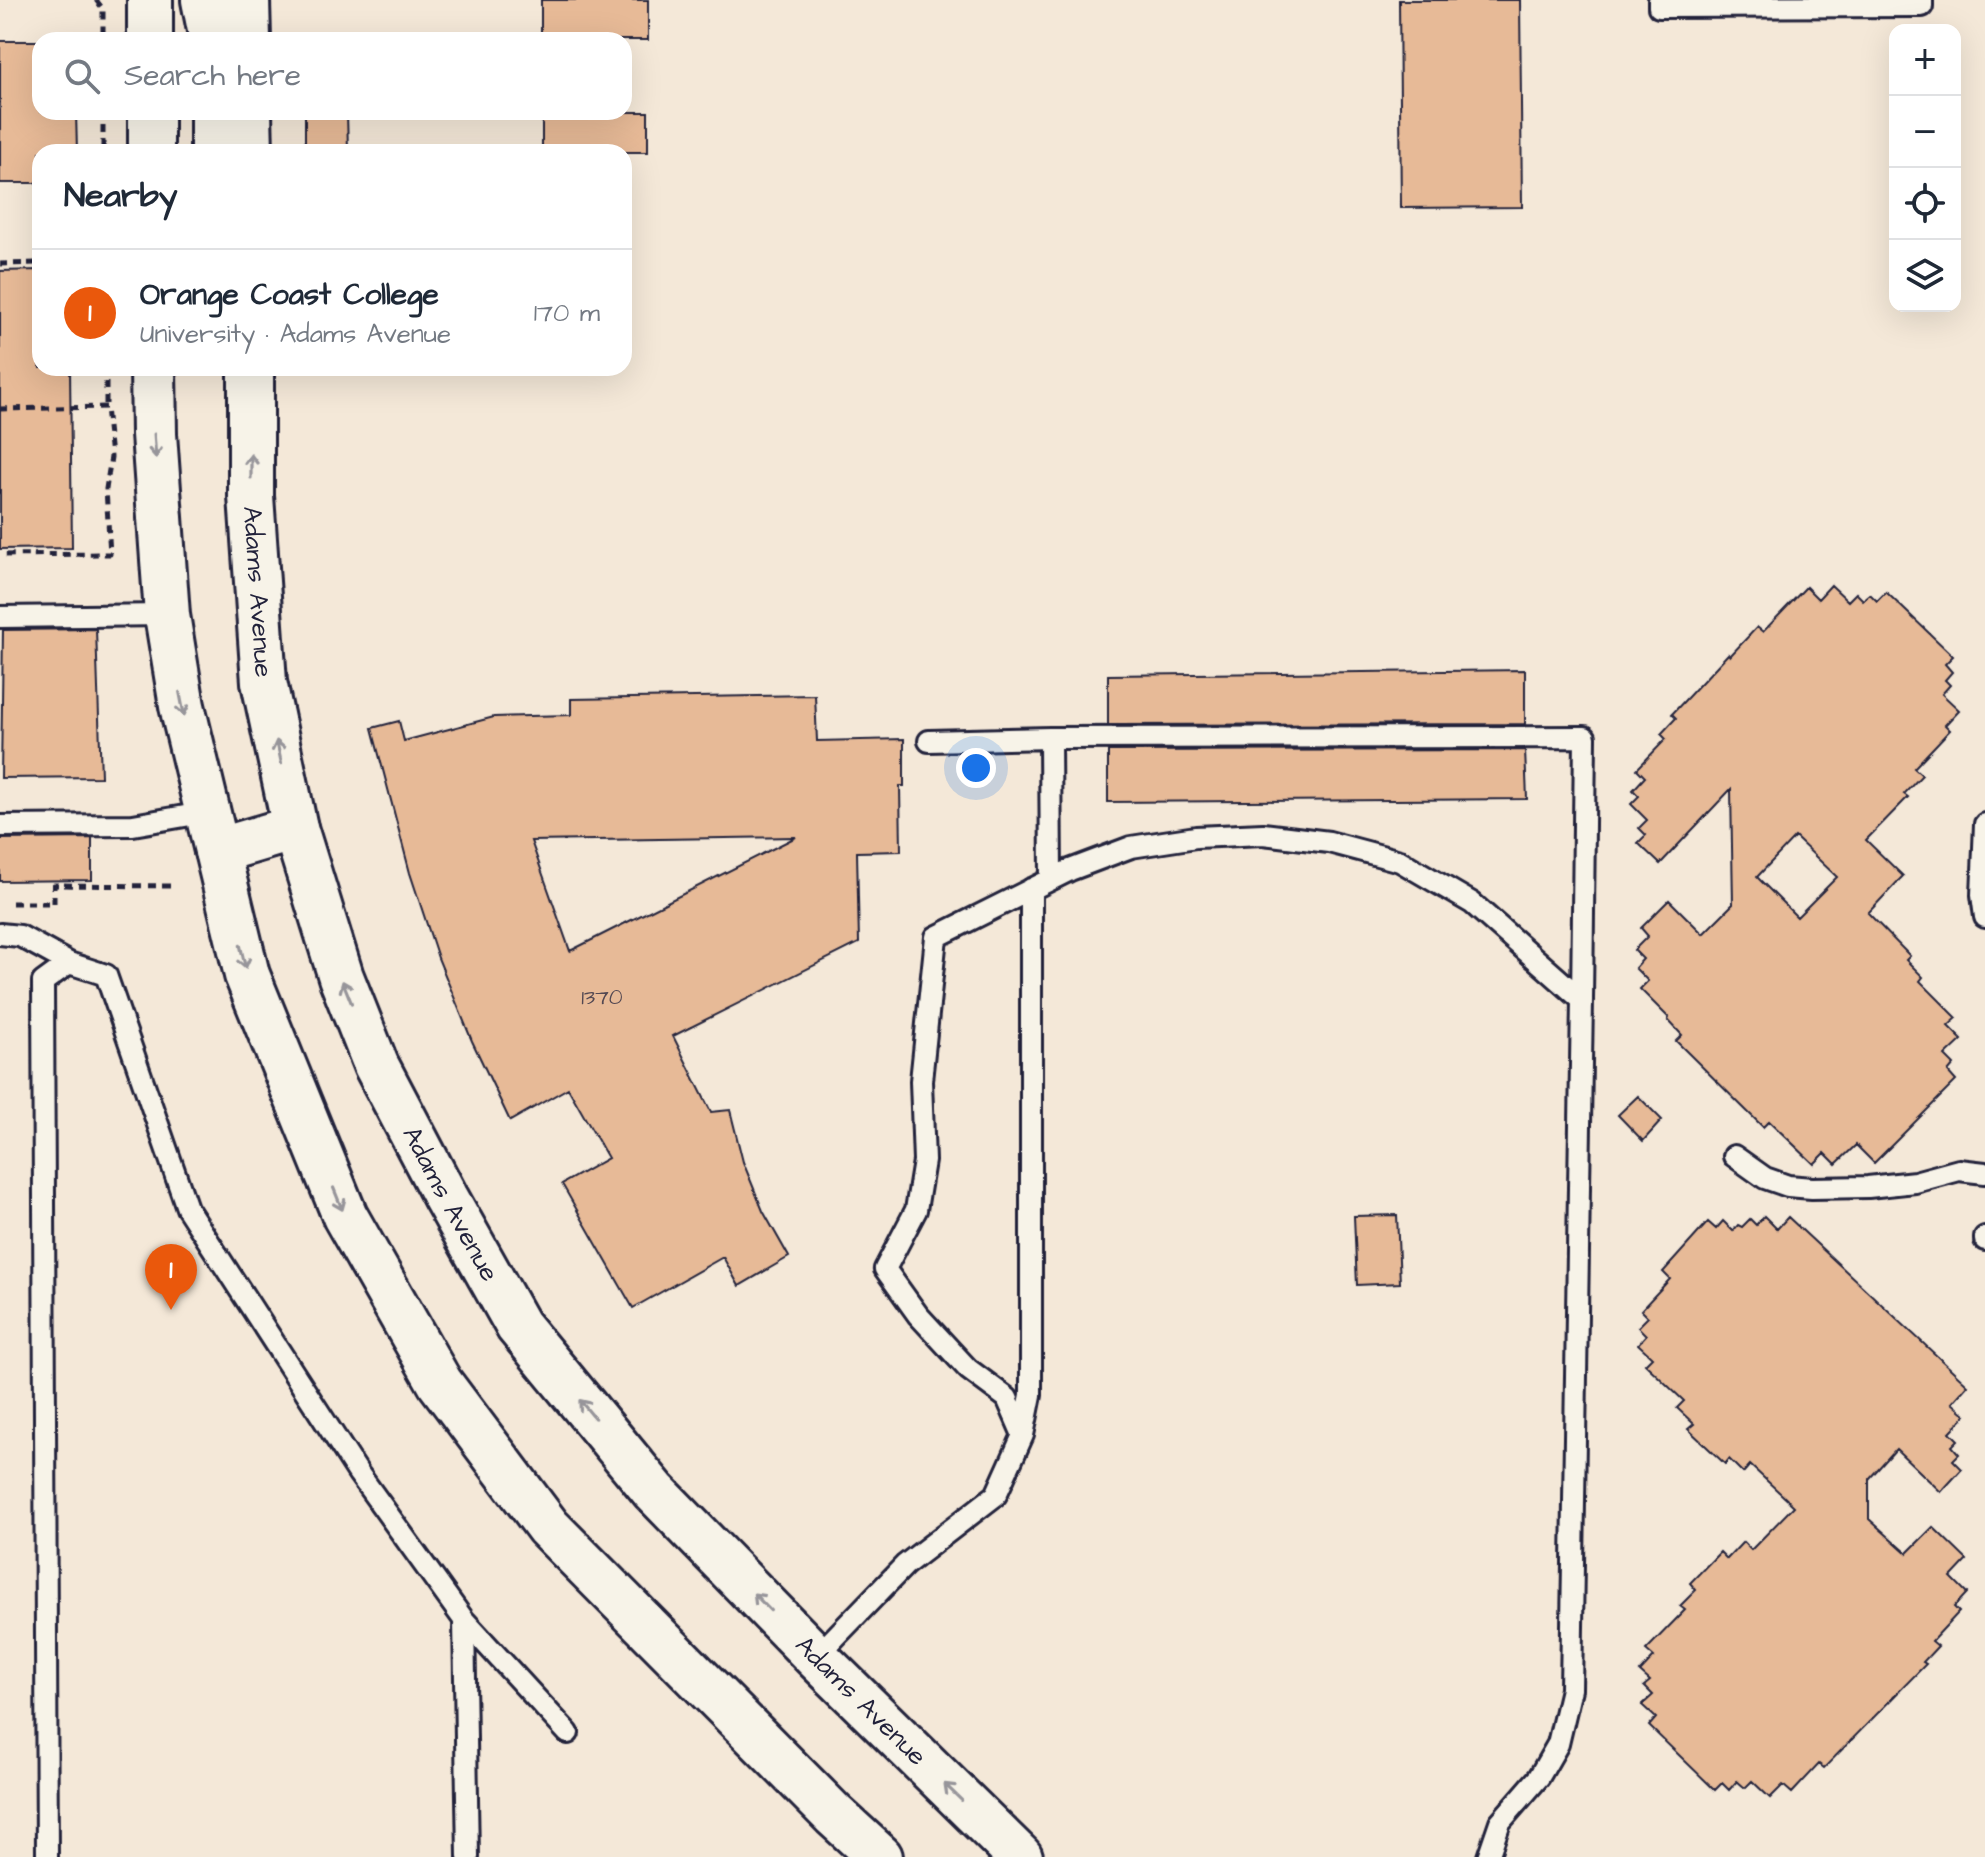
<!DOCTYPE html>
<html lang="en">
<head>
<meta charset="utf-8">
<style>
	:root { --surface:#fff; --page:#f6f6f7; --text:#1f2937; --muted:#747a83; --line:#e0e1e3; --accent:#ea580c }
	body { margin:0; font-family:"Architects Daughter",sans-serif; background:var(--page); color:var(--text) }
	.controls { position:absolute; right:24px; top:24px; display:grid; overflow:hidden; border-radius:16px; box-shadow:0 8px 32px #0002 }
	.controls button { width:72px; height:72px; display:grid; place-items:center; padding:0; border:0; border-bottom:2px solid var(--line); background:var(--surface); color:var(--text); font:40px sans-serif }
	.you { position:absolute; left:976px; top:768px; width:28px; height:28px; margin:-20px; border:6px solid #fff; border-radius:50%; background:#1a73e8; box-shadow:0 0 0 12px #1a73e833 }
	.badge { display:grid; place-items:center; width:52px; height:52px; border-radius:50%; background:var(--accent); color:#fff; font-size:26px; font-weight:700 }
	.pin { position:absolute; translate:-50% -66px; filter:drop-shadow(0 2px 4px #0008) }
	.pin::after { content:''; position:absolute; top:42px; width:28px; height:24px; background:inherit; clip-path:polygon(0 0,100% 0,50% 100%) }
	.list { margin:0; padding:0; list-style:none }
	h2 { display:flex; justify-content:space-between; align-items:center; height:104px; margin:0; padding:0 32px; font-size:34px }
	h2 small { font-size:26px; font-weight:400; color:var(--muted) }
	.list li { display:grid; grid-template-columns:52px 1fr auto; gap:24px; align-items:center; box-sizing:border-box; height:128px; padding:0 32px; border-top:2px solid var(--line) }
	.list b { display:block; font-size:30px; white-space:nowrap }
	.list p { margin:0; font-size:26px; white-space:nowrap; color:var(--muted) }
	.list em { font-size:26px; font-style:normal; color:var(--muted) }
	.icon { flex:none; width:44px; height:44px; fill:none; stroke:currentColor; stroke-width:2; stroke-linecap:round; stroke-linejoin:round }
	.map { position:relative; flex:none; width:1985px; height:1857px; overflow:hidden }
	.search { position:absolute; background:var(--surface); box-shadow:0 8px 32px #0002; left:32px; top:32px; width:600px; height:88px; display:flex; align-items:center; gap:20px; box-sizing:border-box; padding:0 28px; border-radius:24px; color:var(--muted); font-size:30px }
	.panel { position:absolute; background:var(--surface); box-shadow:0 8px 32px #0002; left:32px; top:144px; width:600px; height:232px; border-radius:24px }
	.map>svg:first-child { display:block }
</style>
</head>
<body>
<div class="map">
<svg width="1985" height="1857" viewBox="0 0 1985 1857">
	<rect width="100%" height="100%" fill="#f4e8d8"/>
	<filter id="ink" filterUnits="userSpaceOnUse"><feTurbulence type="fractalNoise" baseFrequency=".0125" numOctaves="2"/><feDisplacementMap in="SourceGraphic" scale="16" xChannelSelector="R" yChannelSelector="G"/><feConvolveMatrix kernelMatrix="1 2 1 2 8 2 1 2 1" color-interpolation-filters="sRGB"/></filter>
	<g filter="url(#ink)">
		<!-- building -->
		<path fill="#e7ba97" stroke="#22223b" stroke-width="2" fill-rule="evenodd" d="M 541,0 L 648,0 L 648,40 L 541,40 Z
			M 1399,0 L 1520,0 L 1522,207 L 1401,208 Z
			M 0,41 L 40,41 L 40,112 L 76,112 L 77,152 L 40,152 L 40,183 L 0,183 Z
			M 305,112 L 347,112 L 348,152 L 305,152 Z
			M 542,112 L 648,112 L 648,152 L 542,152 Z
			M 40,270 L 40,368 L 70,368 L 72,548 L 0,549 L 0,271 Z
			M 1831,585 L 1848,601 L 1856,593 L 1863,600 L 1870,594 L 1877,601 L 1886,592 L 1953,656 L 1945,664 L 1952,672 L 1945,680 L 1950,685 L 1942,694 L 1959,710 L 1945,725 L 1950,730 L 1914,768 L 1922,775 L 1904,794 L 1908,797 L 1866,840 L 1903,876 L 1868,913 L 1910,956 L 1906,960 L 1923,977 L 1920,981 L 1957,1018 L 1948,1026 L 1962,1040 L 1945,1056 L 1954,1065 L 1948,1072 L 1956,1081 L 1874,1163 L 1856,1145 L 1836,1164 L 1825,1153 L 1814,1164 L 1769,1121 L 1763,1127 L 1676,1041 L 1682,1035 L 1668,1020 L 1669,1018 L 1640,989 L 1648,981 L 1635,968 L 1643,959 L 1634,950 L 1648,936 L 1641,928 L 1669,900 L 1703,934 L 1733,904 L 1731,789 L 1660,864 L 1638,843 L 1646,835 L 1639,828 L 1647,820 L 1631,804 L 1639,796 L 1633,790 L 1645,777 L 1637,769 L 1666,739 L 1661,734 L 1676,718 L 1672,714 L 1728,654 L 1730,656 L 1757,627 L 1763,632 L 1806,587 L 1818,599 ZM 1795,837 L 1837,877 L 1797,917 L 1757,877 Z
			M 96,629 L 101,777 L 1,778 L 3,630 Z
			M 1525,670 L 1525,724 L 1108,725 L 1108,675 Z
			M 815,695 L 817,741 L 904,739 L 904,786 L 900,786 L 901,851 L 857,852 L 859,943 L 673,1036 L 711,1112 L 730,1110 L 743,1162 L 763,1211 L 789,1257 L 739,1286 L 723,1257 L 633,1308 L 562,1184 L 608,1158 L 568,1088 L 510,1121 L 472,1041 L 438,958 L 410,873 L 372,728 L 399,721 L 404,741 L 494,717 L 571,715 L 571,699 ZM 796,837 L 570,951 L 531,841 Z
			M 1525,750 L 1527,799 L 1108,802 L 1108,751 Z
			M 92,838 L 92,880 L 0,881 L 0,839 Z
			M 1638,1096 L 1662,1120 L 1643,1141 L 1618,1115 Z
			M 1397,1215 L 1400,1283 L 1357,1285 L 1354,1216 Z
			M 1764,1216 L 1777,1229 L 1788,1217 L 1968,1385 L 1952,1403 L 1966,1415 L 1950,1432 L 1958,1440 L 1952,1446 L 1959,1454 L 1953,1460 L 1962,1469 L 1941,1492 L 1896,1449 L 1869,1479 L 1869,1519 L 1907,1553 L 1933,1527 L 1967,1560 L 1951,1577 L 1967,1593 L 1954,1607 L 1959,1612 L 1932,1641 L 1938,1646 L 1923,1662 L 1926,1664 L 1824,1768 L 1819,1764 L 1792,1793 L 1783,1785 L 1770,1798 L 1752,1781 L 1745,1788 L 1737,1781 L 1729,1790 L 1722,1783 L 1715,1790 L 1649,1726 L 1656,1718 L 1642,1705 L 1653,1695 L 1644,1686 L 1650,1681 L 1640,1672 L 1654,1657 L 1646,1650 L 1685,1610 L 1680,1606 L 1696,1590 L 1690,1583 L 1720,1552 L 1727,1559 L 1743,1542 L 1751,1550 L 1794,1506 L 1750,1465 L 1743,1473 L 1729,1459 L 1725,1464 L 1688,1429 L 1694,1424 L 1677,1408 L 1684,1401 L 1645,1364 L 1652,1357 L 1638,1344 L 1646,1335 L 1638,1327 L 1648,1317 L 1641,1310 L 1670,1279 L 1663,1272 L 1708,1222 L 1716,1229 L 1723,1221 L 1733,1231 L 1738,1225 L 1742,1227 L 1750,1219 L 1756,1225 Z"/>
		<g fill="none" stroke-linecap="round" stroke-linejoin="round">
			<defs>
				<path id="lane" d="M 1659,0 L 1659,7 L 1922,6 L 1922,0
					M 0,617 L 167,615
					M 1050,738 L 1051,879
					M 929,741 L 1050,738 L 1585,737 L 1582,1000
					M 1985,824 L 1982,895 L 1985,917
					M 0,826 L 133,825 L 208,812
					M 0,934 L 20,936 L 69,963
					M 1734,1156 L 1765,1178 L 1788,1186 L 1812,1188 L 1868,1187 L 1915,1182 L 1959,1170 L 1985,1173
					M 1985,1237 L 1985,1240
					M 1023,1435 L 1031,1395 L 1031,889
					M 464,1620 L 468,1857
					M 816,1657 L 905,1565 L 996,1495 L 1023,1435 L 1007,1398 L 968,1369 L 918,1315 L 885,1269 L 916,1210 L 924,1161 L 921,1081 L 936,937 L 1070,870 L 1131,847 L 1196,837 L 1263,834 L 1329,842 L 1400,861 L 1472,903 L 1582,1000 L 1571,1689 L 1558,1744 L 1539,1777 L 1500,1822 L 1488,1857
					M 47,1857 L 43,982 L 69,963 L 106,975 L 187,1208 L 359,1474 L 464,1620 L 568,1733"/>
				<g id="secondary">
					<path d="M 150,0 L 150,40"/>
					<path d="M 204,0 L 212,40"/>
					<path d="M 247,0 L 248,40"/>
					<path d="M 151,112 L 151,152"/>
					<path d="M 213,112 L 213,152"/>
					<path d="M 249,112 L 250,152"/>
					<path d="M 153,368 L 154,434 L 167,615 L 182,706 L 247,975 L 345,1216 L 440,1383 L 548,1527 L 834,1815 L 880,1857"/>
					<path id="s1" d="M 251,368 L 251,496 L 264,682 L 295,828 L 341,977 L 376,1065 L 446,1198 L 518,1326 L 654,1491 L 816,1657 L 1020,1857"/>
					<path d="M 217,851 L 295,828"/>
				</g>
			</defs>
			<!-- lane casing -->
			<use href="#lane" stroke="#22223b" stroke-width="26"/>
			<!-- secondary casing -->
			<use href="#secondary" stroke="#22223b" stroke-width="50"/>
			<!-- path -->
			<path stroke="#22223b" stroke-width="5" stroke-dasharray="8 6" stroke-linecap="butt" d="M 96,0 L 103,9 L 103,40
				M 103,112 L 103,152
				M 79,114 L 103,114
				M 0,264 L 40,263
				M 106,368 L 106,407
				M 0,409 L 106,407 L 111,457 L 106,489 L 110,554 L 0,555
				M 12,903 L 54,903 L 54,885 L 172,886"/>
			<!-- lane -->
			<use href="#lane" stroke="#f7f3e8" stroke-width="20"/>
			<!-- secondary -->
			<use href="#secondary" stroke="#f7f3e8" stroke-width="44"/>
		</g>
		<!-- one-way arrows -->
		<defs><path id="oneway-shaft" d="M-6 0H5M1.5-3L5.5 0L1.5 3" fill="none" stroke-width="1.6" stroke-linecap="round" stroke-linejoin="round" transform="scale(2)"/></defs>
		<g stroke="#97959a">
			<use href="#oneway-shaft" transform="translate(155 446) rotate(86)"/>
			<use href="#oneway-shaft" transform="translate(251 466) rotate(-90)"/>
			<use href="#oneway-shaft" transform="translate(182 704) rotate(79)"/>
			<use href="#oneway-shaft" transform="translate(279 752) rotate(-102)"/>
			<use href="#oneway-shaft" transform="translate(243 957) rotate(77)"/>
			<use href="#oneway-shaft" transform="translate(347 992) rotate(-112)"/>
			<use href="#oneway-shaft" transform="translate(338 1199) rotate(68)"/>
			<use href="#oneway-shaft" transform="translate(587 1409) rotate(-130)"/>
			<use href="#oneway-shaft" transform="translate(762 1602) rotate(-134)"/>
			<use href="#oneway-shaft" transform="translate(953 1792) rotate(-136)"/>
		</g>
	</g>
	<g text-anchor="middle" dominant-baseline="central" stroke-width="8" stroke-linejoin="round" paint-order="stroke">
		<!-- number labels -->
		<g font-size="22" fill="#534852">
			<text x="602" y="997">1370</text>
		</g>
		<!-- street labels -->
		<g font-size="26" fill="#22223b" stroke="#f7f3e8">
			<text stroke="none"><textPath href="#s1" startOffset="224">Adams Avenue</textPath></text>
			<text stroke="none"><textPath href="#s1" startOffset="872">Adams Avenue</textPath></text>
			<text stroke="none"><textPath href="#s1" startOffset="1520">Adams Avenue</textPath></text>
		</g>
	</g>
</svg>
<div class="controls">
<button>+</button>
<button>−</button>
<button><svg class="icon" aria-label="locate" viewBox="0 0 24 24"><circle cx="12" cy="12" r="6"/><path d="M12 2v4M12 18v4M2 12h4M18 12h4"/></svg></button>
<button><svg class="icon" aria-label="layers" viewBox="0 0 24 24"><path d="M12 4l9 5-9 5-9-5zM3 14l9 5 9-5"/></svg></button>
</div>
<div class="you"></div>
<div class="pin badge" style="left:171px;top:1310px">1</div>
<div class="search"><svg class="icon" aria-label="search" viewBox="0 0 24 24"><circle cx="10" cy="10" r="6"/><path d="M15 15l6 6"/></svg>Search here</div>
<section class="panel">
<h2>Nearby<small></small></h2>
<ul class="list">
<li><span class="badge">1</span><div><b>Orange Coast College</b><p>University · Adams Avenue</p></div><em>170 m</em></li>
</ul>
</section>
</div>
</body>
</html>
